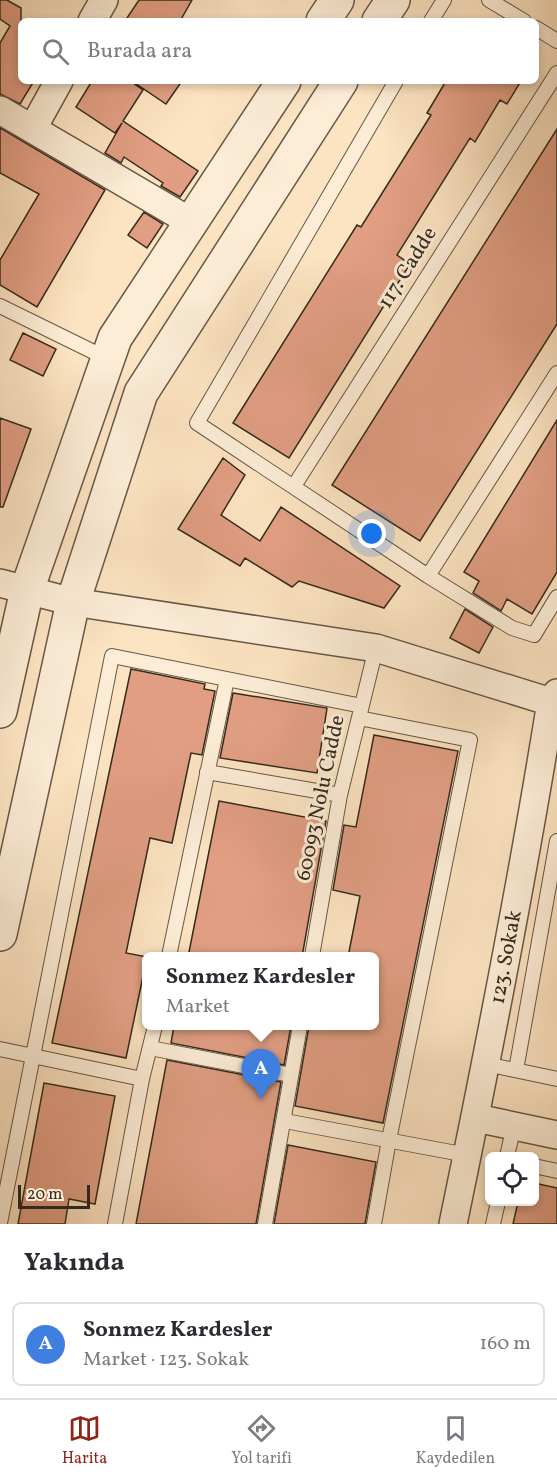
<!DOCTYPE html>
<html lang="tr">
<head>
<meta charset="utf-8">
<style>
	:root { --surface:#fff; --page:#f7f7f7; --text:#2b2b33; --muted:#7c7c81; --line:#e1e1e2; --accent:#8f2418 }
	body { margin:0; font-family:Vollkorn,serif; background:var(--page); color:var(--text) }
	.controls { position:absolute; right:18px; bottom:18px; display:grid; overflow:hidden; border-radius:9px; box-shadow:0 3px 9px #0003 }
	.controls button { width:54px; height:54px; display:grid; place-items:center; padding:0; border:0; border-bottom:2px solid var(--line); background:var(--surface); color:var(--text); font:30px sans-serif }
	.scale { position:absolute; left:18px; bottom:15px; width:72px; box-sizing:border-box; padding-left:6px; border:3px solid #342a1d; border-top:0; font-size:16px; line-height:21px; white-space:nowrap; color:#342a1d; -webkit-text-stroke:4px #fdedd7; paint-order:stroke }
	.you { position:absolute; left:372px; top:534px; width:21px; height:21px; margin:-15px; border:4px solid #fff; border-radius:50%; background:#1a73e8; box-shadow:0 0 0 9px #1a73e833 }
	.badge { display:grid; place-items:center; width:39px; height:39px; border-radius:50%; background:var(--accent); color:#fff; font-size:20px; font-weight:700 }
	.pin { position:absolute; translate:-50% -50px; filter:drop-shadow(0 2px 3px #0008) }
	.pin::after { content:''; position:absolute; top:32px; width:21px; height:18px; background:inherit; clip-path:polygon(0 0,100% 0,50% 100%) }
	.popup { position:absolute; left:142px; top:952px; width:237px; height:78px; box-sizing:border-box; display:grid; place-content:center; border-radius:9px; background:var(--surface); filter:drop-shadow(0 2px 4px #0005); font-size:20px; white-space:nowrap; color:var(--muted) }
	.popup b { font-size:22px; color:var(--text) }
	.popup::after { content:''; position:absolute; left:50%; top:100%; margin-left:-12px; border:12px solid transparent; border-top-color:var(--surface) }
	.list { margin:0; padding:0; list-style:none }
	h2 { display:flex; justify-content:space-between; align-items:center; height:78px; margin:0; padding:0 24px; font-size:26px }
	h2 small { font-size:20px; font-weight:400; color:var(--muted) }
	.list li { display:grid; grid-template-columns:39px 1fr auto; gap:18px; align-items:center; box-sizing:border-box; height:84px; margin:0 12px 12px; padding:0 12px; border:2px solid var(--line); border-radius:9px }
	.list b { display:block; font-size:22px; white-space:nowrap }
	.list p { margin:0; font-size:20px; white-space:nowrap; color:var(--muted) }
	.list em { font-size:20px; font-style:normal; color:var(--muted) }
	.icon { flex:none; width:33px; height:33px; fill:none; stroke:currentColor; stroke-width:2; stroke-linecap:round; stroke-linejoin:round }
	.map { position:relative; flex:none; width:557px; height:1224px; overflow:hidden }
	.search { position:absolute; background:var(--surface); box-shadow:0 3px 9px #0003; left:18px; right:18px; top:18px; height:66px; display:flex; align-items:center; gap:15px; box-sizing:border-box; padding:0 21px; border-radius:9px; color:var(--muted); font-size:22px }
	.sheet { height:174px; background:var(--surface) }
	nav { display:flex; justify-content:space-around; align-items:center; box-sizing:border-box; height:84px; border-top:2px solid var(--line); background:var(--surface); font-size:16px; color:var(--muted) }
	nav a { display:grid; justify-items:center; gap:3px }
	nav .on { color:var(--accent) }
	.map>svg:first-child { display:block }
</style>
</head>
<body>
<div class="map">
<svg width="557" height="1224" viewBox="0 0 557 1224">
	<rect width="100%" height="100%" fill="#fce3c1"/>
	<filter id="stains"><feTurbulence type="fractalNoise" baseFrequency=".00333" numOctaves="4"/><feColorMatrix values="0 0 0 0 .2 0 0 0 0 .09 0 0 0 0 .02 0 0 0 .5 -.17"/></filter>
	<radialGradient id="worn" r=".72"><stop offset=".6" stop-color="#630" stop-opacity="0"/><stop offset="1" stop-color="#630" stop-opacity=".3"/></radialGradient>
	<!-- building -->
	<path fill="#e19e83" stroke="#342a1d" stroke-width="1.5" d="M 0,0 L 7,0 L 21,8 L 21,81 L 34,81 L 20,104 L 0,94 L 0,43 L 10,26 L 0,19 Z
		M 139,0 L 192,0 L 180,21 L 125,21 Z
		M 92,81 L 130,81 L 143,90 L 123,121 L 198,171 L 180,197 L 161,186 L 163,183 L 124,157 L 121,163 L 105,153 L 122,123 L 115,133 L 76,107 Z
		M 132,81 L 182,81 L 166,104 Z
		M 446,81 L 521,81 L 507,104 L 500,100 L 475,142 L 470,138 L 397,255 L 410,264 L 289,458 L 233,423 L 357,225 L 361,227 L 431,115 L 427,113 Z
		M 0,128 L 105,190 L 37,307 L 0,285 L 0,260 L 39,194 L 0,173 Z
		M 557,129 L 557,324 L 420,541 L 332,485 Z
		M 144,212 L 163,224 L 147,248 L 128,235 Z
		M 23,333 L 56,349 L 43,376 L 10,360 Z
		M 0,418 L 31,429 L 3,507 L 0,507 Z
		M 557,420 L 557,572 L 532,614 L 507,599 L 501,611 L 473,593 L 479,581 L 464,572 Z
		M 223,458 L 245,475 L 221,515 L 260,541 L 281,507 L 400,586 L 384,608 L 299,581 L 292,587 L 245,558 L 240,566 L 178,529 Z
		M 465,609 L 493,627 L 479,653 L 450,638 Z
		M 131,669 L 205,684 L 204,689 L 215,691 L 202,755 L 191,753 L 172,843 L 150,838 L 126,953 L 147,957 L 126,1058 L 52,1043 Z
		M 233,693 L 327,708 L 317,773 L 220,758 Z
		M 374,735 L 458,751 L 383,1123 L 295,1106 L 309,1026 L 375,1026 L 375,957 L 348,957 L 360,896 L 333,890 L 344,825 L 356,827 Z
		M 219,801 L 326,821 L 302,957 L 188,957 Z
		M 174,1026 L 291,1026 L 284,1065 L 171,1043 Z
		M 167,1060 L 281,1082 L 256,1224 L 136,1224 Z
		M 44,1083 L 115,1096 L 95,1204 L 69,1199 L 65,1224 L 18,1224 Z
		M 288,1145 L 376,1162 L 365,1224 L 274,1224 Z
		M 534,1183 L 557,1188 L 557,1224 L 513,1224 L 518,1202 L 534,1202 Z"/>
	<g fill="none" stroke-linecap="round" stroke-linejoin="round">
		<defs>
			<path id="service" d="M 489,0 L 524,21
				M 431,21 L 444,0
				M 536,28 L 557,41
				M 396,81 L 197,423 L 428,576 L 512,628 L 534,635 L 557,597
				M 0,306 L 108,359
				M 294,486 L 557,73
				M 428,576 L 557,373
				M 359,718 L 470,740 L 389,1140 L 374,1224
				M 207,772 L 340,795
				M 169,956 L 227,679
				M 312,956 L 340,795 L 376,648
				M 150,1048 L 291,1075
				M 0,1049 L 142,1079
				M 486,1064 L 557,1079
				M 516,1070 L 557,841
				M 285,1121 L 467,1155
				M 507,1156 L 514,1126
				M 534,1166 L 557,1171
				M 0,1223 L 112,656 L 362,706
				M 115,1224 L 142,1079 L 155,1026
				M 265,1224 L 300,1026
				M 493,1224 L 498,1202"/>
			<g id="minor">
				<path d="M 92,21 L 104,0"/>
				<path d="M 0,110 L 191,222"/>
				<path d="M 33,128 L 59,81"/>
				<path d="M 0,583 L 73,602 L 376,648 L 551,702"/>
				<path d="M 476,1118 L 557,1135"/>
				<path id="s1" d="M 453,1224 C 489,1050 523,877 551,702 L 557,693"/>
			</g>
			<path id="tertiary" d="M 323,21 L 337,0
				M 379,21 L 393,0
				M 0,711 L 27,590 L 115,338 L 284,81
				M 0,934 L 73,602 L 141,393 L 341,81"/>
		</defs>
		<!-- service casing -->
		<use href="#service" stroke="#665846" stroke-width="16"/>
		<!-- minor casing -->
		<use href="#minor" stroke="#665846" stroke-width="30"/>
		<!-- tertiary casing -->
		<use href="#tertiary" stroke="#665846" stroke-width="36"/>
		<!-- service -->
		<use href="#service" stroke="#fdedd7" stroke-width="14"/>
		<!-- minor -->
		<use href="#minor" stroke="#fdedd7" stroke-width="27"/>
		<!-- tertiary -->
		<use href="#tertiary" stroke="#fdedd7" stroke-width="33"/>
	</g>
	<g text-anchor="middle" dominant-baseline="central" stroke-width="6" stroke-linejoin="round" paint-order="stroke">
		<!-- street labels -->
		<g font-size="21" fill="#342a1d" stroke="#fdedd7">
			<text transform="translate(408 268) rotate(-58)">117. Cadde</text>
			<text transform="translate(321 798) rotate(-78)">60093 Nolu Cadde</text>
			<text stroke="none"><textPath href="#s1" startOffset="272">123. Sokak</textPath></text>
		</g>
	</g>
	<rect width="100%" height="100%" filter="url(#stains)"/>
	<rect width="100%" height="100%" fill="url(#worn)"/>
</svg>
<div class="controls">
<button><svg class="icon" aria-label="locate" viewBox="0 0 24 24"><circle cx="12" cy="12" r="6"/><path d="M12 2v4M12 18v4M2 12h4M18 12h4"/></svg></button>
</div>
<div class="scale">20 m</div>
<div class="you"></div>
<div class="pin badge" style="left:261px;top:1099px;background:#3f7fe0">A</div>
<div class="popup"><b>Sonmez Kardesler</b>Market</div>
<div class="search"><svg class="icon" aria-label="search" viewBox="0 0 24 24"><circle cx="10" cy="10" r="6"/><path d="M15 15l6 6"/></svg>Burada ara</div>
</div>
<section class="sheet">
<h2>Yakında<small></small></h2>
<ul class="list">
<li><span class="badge" style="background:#3f7fe0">A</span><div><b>Sonmez Kardesler</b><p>Market · 123. Sokak</p></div><em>160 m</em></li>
</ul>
</section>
<nav>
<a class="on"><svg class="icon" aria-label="map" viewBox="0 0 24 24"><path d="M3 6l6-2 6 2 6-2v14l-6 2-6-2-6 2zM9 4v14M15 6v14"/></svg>Harita</a>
<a><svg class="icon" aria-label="directions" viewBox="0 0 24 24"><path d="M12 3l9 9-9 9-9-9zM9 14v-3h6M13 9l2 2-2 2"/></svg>Yol tarifi</a>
<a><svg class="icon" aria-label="saved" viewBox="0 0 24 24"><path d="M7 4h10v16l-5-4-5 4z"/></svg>Kaydedilen</a>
</nav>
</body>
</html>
